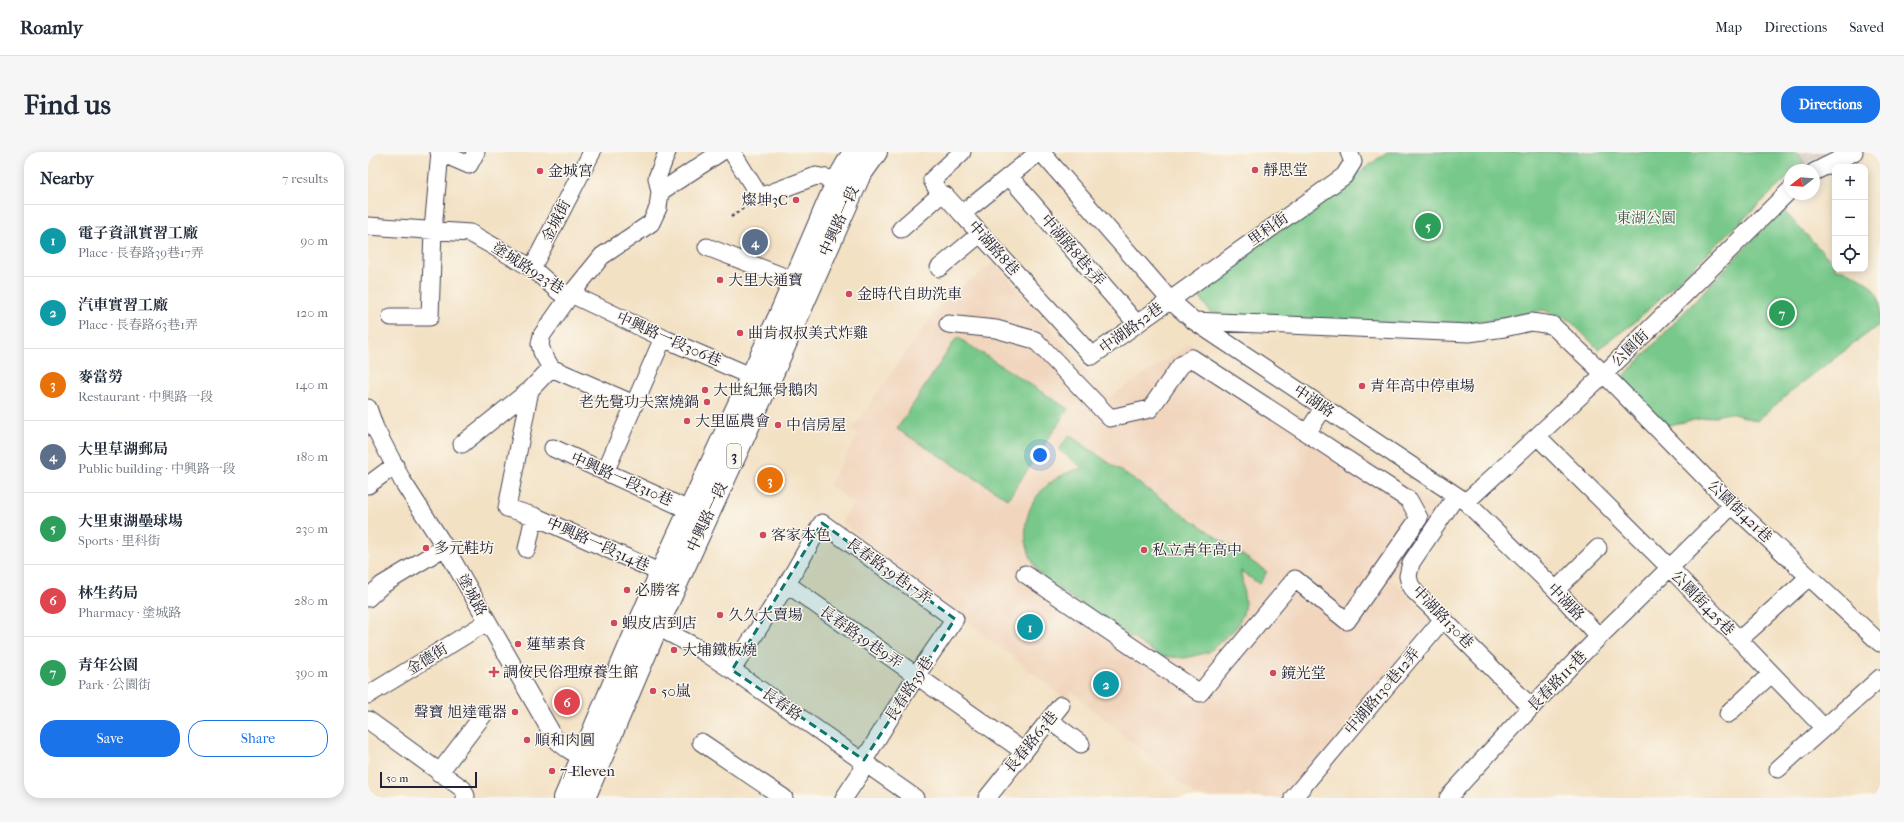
<!DOCTYPE html>
<html lang="en">
<head>
<meta charset="utf-8">
<style>
	:root { --surface:#fff; --page:#f6f6f7; --text:#1f2937; --muted:#747a83; --line:#e0e1e3; --accent:#1a73e8 }
	body { margin:0; font-family:"IM FELL French Canon","Noto Serif TC",serif; background:var(--page); color:var(--text) }
	.controls { position:absolute; right:12px; top:12px; display:grid; overflow:hidden; border-radius:8px; box-shadow:0 2px 10px #0003 }
	.controls button { width:36px; height:36px; display:grid; place-items:center; padding:0; border:0; border-bottom:1px solid var(--line); background:var(--surface); color:var(--text); font:20px sans-serif }
	.compass { position:absolute; left:1416px; top:12px; width:36px; height:36px; border-radius:50%; background:var(--surface); box-shadow:0 2px 10px #0003; rotate:253deg }
	.scale { position:absolute; left:12px; bottom:10px; width:97px; box-sizing:border-box; padding-left:4px; border:2px solid #22223b; border-top:0; font-size:11px; line-height:14px; white-space:nowrap; color:#22223b; -webkit-text-stroke:3px #fbf7ec; paint-order:stroke }
	.you { position:absolute; left:672px; top:303px; width:14px; height:14px; margin:-10px; border:3px solid #fff; border-radius:50%; background:#1a73e8; box-shadow:0 0 0 6px #1a73e833 }
	.badge { display:grid; place-items:center; width:26px; height:26px; border-radius:50%; background:var(--accent); color:#fff; font-size:13px; font-weight:700 }
	.pin { position:absolute; translate:-50% -50%; border:2px solid #fff; box-shadow:0 1px 4px #0006 }
	.list { margin:0; padding:0; list-style:none }
	h2 { display:flex; justify-content:space-between; align-items:center; height:52px; margin:0; padding:0 16px; font-size:17px }
	h2 small { font-size:13px; font-weight:400; color:var(--muted) }
	.list li { display:grid; grid-template-columns:26px 1fr auto; gap:12px; align-items:center; box-sizing:border-box; height:72px; padding:0 16px; border-top:1px solid var(--line) }
	.list b { display:block; font-size:15px; white-space:nowrap }
	.list p { margin:0; font-size:13px; white-space:nowrap; color:var(--muted) }
	.list em { font-size:13px; font-style:normal; color:var(--muted) }
	.actions { display:flex; gap:8px; padding:12px 16px }
	.actions a { flex:1; padding:9px 0; border:1px solid var(--accent); border-radius:16px; text-align:center; font-size:14px; color:var(--accent) }
	.actions .main { background:var(--accent); color:#fff }
	.icon { flex:none; width:22px; height:22px; fill:none; stroke:currentColor; stroke-width:2; stroke-linecap:round; stroke-linejoin:round }
	.map { position:relative; flex:none; width:1512px; height:646px; overflow:hidden; border-radius:16px }
	header { display:flex; align-items:center; gap:24px; box-sizing:border-box; height:56px; padding:0 20px; background:var(--surface); border-bottom:1px solid var(--line) }
	header strong { font-size:19px }
	nav { display:flex; gap:22px; margin-inline-start:auto; font-size:14px }
	.intro { display:flex; align-items:center; justify-content:space-between; box-sizing:border-box; height:96px; padding:0 24px }
	h1 { margin:0; font-size:28px }
	.button { padding:10px 18px; border-radius:16px; background:var(--accent); color:#fff; font-size:14px; font-weight:700 }
	main { display:flex; gap:24px; padding:0 24px }
	aside { flex:1; background:var(--surface); border-radius:16px; box-shadow:0 2px 10px #0003 }
	.map>svg:first-child { display:block }
</style>
</head>
<body>
<header>
<strong>Roamly</strong>
<nav><a>Map</a><a>Directions</a><a>Saved</a></nav>
</header>
<div class="intro"><h1>Find us</h1><a class="button">Directions</a></div>
<main>
<aside>
<h2>Nearby<small>7 results</small></h2>
<ul class="list">
<li><span class="badge" style="background:#0f9aa8">1</span><div><b>電子資訊實習工廠</b><p>Place · 長春路39巷17弄</p></div><em>90 m</em></li>
<li><span class="badge" style="background:#0f9aa8">2</span><div><b>汽車實習工廠</b><p>Place · 長春路63巷1弄</p></div><em>120 m</em></li>
<li><span class="badge" style="background:#e8710a">3</span><div><b>麥當勞</b><p>Restaurant · 中興路一段</p></div><em>140 m</em></li>
<li><span class="badge" style="background:#5c6f8a">4</span><div><b>大里草湖郵局</b><p>Public building · 中興路一段</p></div><em>180 m</em></li>
<li><span class="badge" style="background:#2e9e5b">5</span><div><b>大里東湖壘球場</b><p>Sports · 里科街</p></div><em>230 m</em></li>
<li><span class="badge" style="background:#e0444e">6</span><div><b>林生药局</b><p>Pharmacy · 塗城路</p></div><em>280 m</em></li>
<li><span class="badge" style="background:#2e9e5b">7</span><div><b>青年公園</b><p>Park · 公園街</p></div><em>390 m</em></li>
</ul>
<div class="actions"><a class="main">Save</a><a>Share</a></div>
</aside>
<div class="map">
<svg width="1512" height="646" viewBox="0 0 1512 646">
	<defs>
		<pattern id="industrial-furrows" width="10" height="10" patternUnits="userSpaceOnUse"><rect width="10" height="10" fill="#cec1ba"/><path d="M-1 1l2-2M0 10L10 0M9 11l2-2" fill="none" stroke="#b1a6a1"/></pattern>
	</defs>
	<rect width="100%" height="100%" fill="#fbf7ec"/>
	<filter id="ink" filterUnits="userSpaceOnUse"><feTurbulence type="fractalNoise" baseFrequency=".025" numOctaves="2"/><feDisplacementMap in="SourceGraphic" scale="8" xChannelSelector="R" yChannelSelector="G"/><feConvolveMatrix kernelMatrix="1 2 1 2 8 2 1 2 1" color-interpolation-filters="sRGB"/></filter>
	<filter id="wash" filterUnits="userSpaceOnUse"><feTurbulence type="fractalNoise" baseFrequency=".012" numOctaves="4" result="noise"/><feDisplacementMap in="SourceGraphic" scale="16" xChannelSelector="R" yChannelSelector="G"/><feGaussianBlur stdDeviation="0.9" result="paint"/><feColorMatrix in="noise" values="0 0 0 0 0 0 0 0 0 0 0 0 0 0 0 0 0 1.4 0 .05"/><feComposite in="paint" operator="in"/></filter>
	<g filter="url(#wash)">
		<rect width="100%" height="100%" fill="#f3e1c4"/>
		<!-- built -->
		<path fill="#f1d5bd" d="M 627,110 L 741,246 L 822,192 L 1071,355 L 1023,426 L 1061,467 L 1062,475 L 918,646 L 887,646 L 880,640 L 876,646 L 831,646 L 704,540 L 699,548 L 474,370 L 486,352 L 461,333 L 491,282 L 484,277 L 574,150 Z"/>
		<!-- industrial -->
		<path fill="url(#industrial-furrows)" d="M 1429,0 L 1461,0 L 1437,12 Z"/>
		<!-- green -->
		<path fill="#77c88a" stroke="#4c7562" d="M 1019,0 L 1429,0 L 1437,12 L 1427,18 L 1422,18 L 1422,23 L 1267,170 L 1230,197 L 1201,168 L 1175,158 L 1107,171 L 904,170 L 842,160 L 828,140 Z
			M 1414,57 L 1467,113 L 1467,117 C 1484,117 1507,132 1512,150 C 1512,156 1512,165 1512,172 L 1426,237 L 1389,269 L 1362,261 L 1296,274 L 1254,226 Z
			M 589,185 L 700,257 L 640,347 L 529,277 Z
			M 701,283 L 899,420 L 891,432 L 873,419 L 877,451 L 875,462 L 868,476 L 841,500 L 817,506 L 792,504 L 677,428 C 639,385 659,328 715,316 L 691,298 Z"/>
	</g>
	<g filter="url(#ink)">
		<g fill="none" stroke-linecap="round" stroke-linejoin="round">
			<defs>
				<path id="minor" d="M 71,0 L 101,13 L 108,0
					M 364,0 L 392,45 L 448,24 L 470,28
					M 671,0 L 594,62 L 724,204 L 976,24 L 985,10 L 981,0
					M 673,0 L 802,148 L 826,169 L 1098,350 L 1188,438 L 1231,485
					M 1446,20 L 1486,0
					M 641,24 L 769,172
					M 292,40 L 353,0
					M 572,43 L 564,28 L 594,0
					M 0,74 L 102,81 L 164,116 L 191,140 L 203,142 L 295,186 L 394,229
					M 533,77 L 572,43 L 577,43 L 594,62
					M 339,95 L 427,129 L 438,134
					M 164,116 L 224,0
					M 571,116 L 612,82
					M 23,165 L 62,165 L 65,78 L 72,0
					M 826,169 L 1101,181 L 1136,176 L 1163,170 L 1184,173 L 1236,222 L 1364,353 L 1512,491
					M 580,172 L 628,177 L 667,188 L 742,266 L 782,257 L 813,213 L 824,206 L 1041,348 L 1051,366 L 979,469 L 927,427 L 832,541 L 657,422
					M 183,216 L 174,200 L 172,192 L 174,183 L 203,142 L 234,104 L 283,71 L 290,56 L 292,40 L 289,26 L 299,0
					M 183,216 L 266,252
					M 162,238 L 139,356 L 166,364 L 293,421
					M 0,256 L 7,276 L 35,330 L 77,395 L 186,585 C 196,597 211,604 225,610
					M 939,281 L 956,255
					M 1170,285 L 1303,417 L 1455,575
					M 94,292 L 162,238 L 183,216
					M 185,296 L 323,359
					M 237,320 L 295,186
					M 0,333 L 27,313
					M 1088,344 L 1043,411 L 1040,424 L 1042,432 L 1047,440 L 1075,467 L 1163,555
					M 1098,350 L 1236,222 L 1422,38
					M 159,397 L 166,364
					M 419,432 L 655,599
					M 1188,438 L 1230,396
					M 0,446 L 14,433 L 77,395
					M 278,469 L 330,496 L 364,518 L 547,646
					M 1371,488 L 1441,425
					M 364,518 L 419,432 L 454,371 L 587,467 L 548,524 L 496,608 L 492,622 L 476,646
					M 0,543 L 119,470
					M 1360,562 L 1403,522
					M 0,568 L 95,637 L 98,644 L 97,646
					M 681,568 L 713,592
					M 333,590 L 416,646
					M 1410,617 C 1444,586 1478,557 1512,526
					M 71,621 L 116,562
					M 619,646 L 693,553
					M 925,646 L 1075,467
					M 1080,646 C 1129,592 1179,537 1231,485 C 1276,441 1321,398 1364,353"/>
				<path id="major" d="M 197,646 L 293,421 L 413,161 L 470,28 L 486,0
					M 216,646 L 289,474 L 400,231 L 491,24 L 508,0"/>
			</defs>
			<!-- minor casing -->
			<use href="#minor" stroke="#413f50" stroke-width="19"/>
			<!-- major casing -->
			<use href="#major" stroke="#413f50" stroke-width="24"/>
			<!-- path -->
			<path stroke="#413f50" stroke-width="2.5" stroke-dasharray="3 3" stroke-linecap="butt" d="M 363,65 L 380,53"/>
			<!-- minor -->
			<use href="#minor" stroke="#fff" stroke-width="17"/>
			<!-- major -->
			<use href="#major" stroke="#fff" stroke-width="22"/>
		</g>
	</g>
	<!-- marked area -->
	<path fill="#0f766e" fill-opacity="0.2" stroke="#0f766e" stroke-width="3" stroke-dasharray="8 5" stroke-linejoin="round" d="M 454,371 L 587,467 L 496,608 L 364,518 Z"/>
	<!-- markers -->
	<g fill="#d1495b" stroke="#fbf7ec" stroke-width="1.5">
		<circle cx="887" cy="18" r="4"/>
		<circle cx="172" cy="19" r="4"/>
		<circle cx="428" cy="48" r="4"/>
		<circle cx="352" cy="128" r="4"/>
		<circle cx="481" cy="142" r="4"/>
		<circle cx="372" cy="181" r="4"/>
		<circle cx="994" cy="234" r="4"/>
		<circle cx="337" cy="238" r="4"/>
		<circle cx="339" cy="250" r="4"/>
		<circle cx="319" cy="269" r="4"/>
		<circle cx="410" cy="273" r="4"/>
		<circle cx="395" cy="383" r="4"/>
		<circle cx="58" cy="396" r="4"/>
		<circle cx="776" cy="398" r="4"/>
		<circle cx="259" cy="438" r="4"/>
		<circle cx="352" cy="463" r="4"/>
		<circle cx="246" cy="471" r="4"/>
		<circle cx="150" cy="492" r="4"/>
		<circle cx="306" cy="498" r="4"/>
		<path d="M124 514h4v4h4v4h-4v4h-4v-4h-4v-4h4z"/>
		<circle cx="905" cy="521" r="4"/>
		<circle cx="285" cy="539" r="4"/>
		<circle cx="147" cy="560" r="4"/>
		<circle cx="159" cy="588" r="4"/>
		<circle cx="184" cy="619" r="4"/>
	</g>
	<g text-anchor="middle" dominant-baseline="central" stroke-width="3" stroke-linejoin="round" paint-order="stroke">
		<!-- shield labels -->
		<rect fill="#fbf7ec" stroke="#636270" stroke-width="1" x="359" y="292" width="14" height="24" rx="3"/>
		<g font-size="14" font-weight="bold" fill="#22223b">
			<text x="366" y="304">3</text>
		</g>
		<!-- poi labels -->
		<g font-size="15" fill="#22223b" stroke="#fbf7ec" text-anchor="start">
			<text x="895" y="18">靜思堂</text>
			<text x="180" y="19">金城宮</text>
			<text x="420" y="48" text-anchor="end">燦坤3C</text>
			<text x="360" y="128">大里大通寶</text>
			<text x="489" y="142">金時代自助洗車</text>
			<text x="380" y="181">曲肯叔叔美式炸雞</text>
			<text x="1002" y="234">青年高中停車場</text>
			<text x="345" y="238">大世紀無骨鵝肉</text>
			<text x="331" y="250" text-anchor="end">老先覺功夫窯燒鍋</text>
			<text x="327" y="269">大里區農會</text>
			<text x="418" y="273">中信房屋</text>
			<text x="403" y="383">客家本色</text>
			<text x="66" y="396">多元鞋坊</text>
			<text x="784" y="398">私立青年高中</text>
			<text x="267" y="438">必勝客</text>
			<text x="360" y="463">久久大賣場</text>
			<text x="254" y="471">蝦皮店到店</text>
			<text x="158" y="492">蓮華素食</text>
			<text x="314" y="498">大埔鐵板燒</text>
			<text x="135" y="520">調侒民俗理療養生館</text>
			<text x="913" y="521">鏡光堂</text>
			<text x="293" y="539">50嵐</text>
			<text x="139" y="560" text-anchor="end">聲寶 旭達電器</text>
			<text x="167" y="588">順和肉圓</text>
			<text x="192" y="619">7-Eleven</text>
		</g>
		<!-- park labels -->
		<g font-size="15" fill="#405c57" stroke="#fbf7ec">
			<text x="1278" y="66">東湖公園</text>
		</g>
		<!-- street labels -->
		<g font-size="15" fill="#22223b" stroke="#fbf7ec">
			<text transform="translate(188 69) rotate(-63)">金城街</text>
			<text transform="translate(471 69) rotate(-66)">中興路一段</text>
			<text transform="translate(900 77) rotate(-35)">里科街</text>
			<text transform="translate(626 96) rotate(48)">中湖路8巷</text>
			<text transform="translate(705 98) rotate(49)">中湖路8巷5弄</text>
			<text transform="translate(160 116) rotate(32)">塗城路923巷</text>
			<text transform="translate(763 176) rotate(-36)">中湖路52巷</text>
			<text transform="translate(301 187) rotate(24)">中興路一段306巷</text>
			<text transform="translate(1262 196) rotate(-44)">公園街</text>
			<text transform="translate(946 249) rotate(34)">中湖路</text>
			<text transform="translate(254 327) rotate(24)">中興路一段310巷</text>
			<text transform="translate(1372 359) rotate(44)">公園街421巷</text>
			<text transform="translate(339 365) rotate(-65)">中興路一段</text>
			<text transform="translate(230 392) rotate(24)">中興路一段314巷</text>
			<text transform="translate(521 419) rotate(36)">長春路39巷17弄</text>
			<text transform="translate(104 443) rotate(61)">塗城路</text>
			<text transform="translate(1198 450) rotate(46)">中湖路</text>
			<text transform="translate(1335 451) rotate(46)">公園街425巷</text>
			<text transform="translate(1075 465) rotate(46)">中湖路130巷</text>
			<text transform="translate(493 485) rotate(35)">長春路39巷9弄</text>
			<text transform="translate(59 507) rotate(-32)">金德街</text>
			<text transform="translate(1189 529) rotate(-46)">長春路115巷</text>
			<text transform="translate(541 537) rotate(-57)">長春路39巷</text>
			<text transform="translate(1014 539) rotate(-50)">中湖路130巷12弄</text>
			<text transform="translate(414 552) rotate(35)">長春路</text>
			<text transform="translate(663 590) rotate(-51)">長春路63巷</text>
		</g>
	</g>
</svg>
<div class="controls">
<button>+</button>
<button>−</button>
<button><svg class="icon" aria-label="locate" viewBox="0 0 24 24"><circle cx="12" cy="12" r="6"/><path d="M12 2v4M12 18v4M2 12h4M18 12h4"/></svg></button>
</div>
<svg class="compass" viewBox="-18 -18 36 36"><path d="M0-13l5 13h-10z" fill="#e53935"/><path d="M0 13l5-13h-10z" fill="#747a83"/></svg>
<div class="scale">50 m</div>
<div class="you"></div>
<div class="pin badge" style="left:662px;top:475px;background:#0f9aa8">1</div>
<div class="pin badge" style="left:738px;top:532px;background:#0f9aa8">2</div>
<div class="pin badge" style="left:402px;top:328px;background:#e8710a">3</div>
<div class="pin badge" style="left:387px;top:90px;background:#5c6f8a">4</div>
<div class="pin badge" style="left:1060px;top:74px;background:#2e9e5b">5</div>
<div class="pin badge" style="left:199px;top:550px;background:#e0444e">6</div>
<div class="pin badge" style="left:1414px;top:161px;background:#2e9e5b">7</div>
</div>
</main>
</body>
</html>
